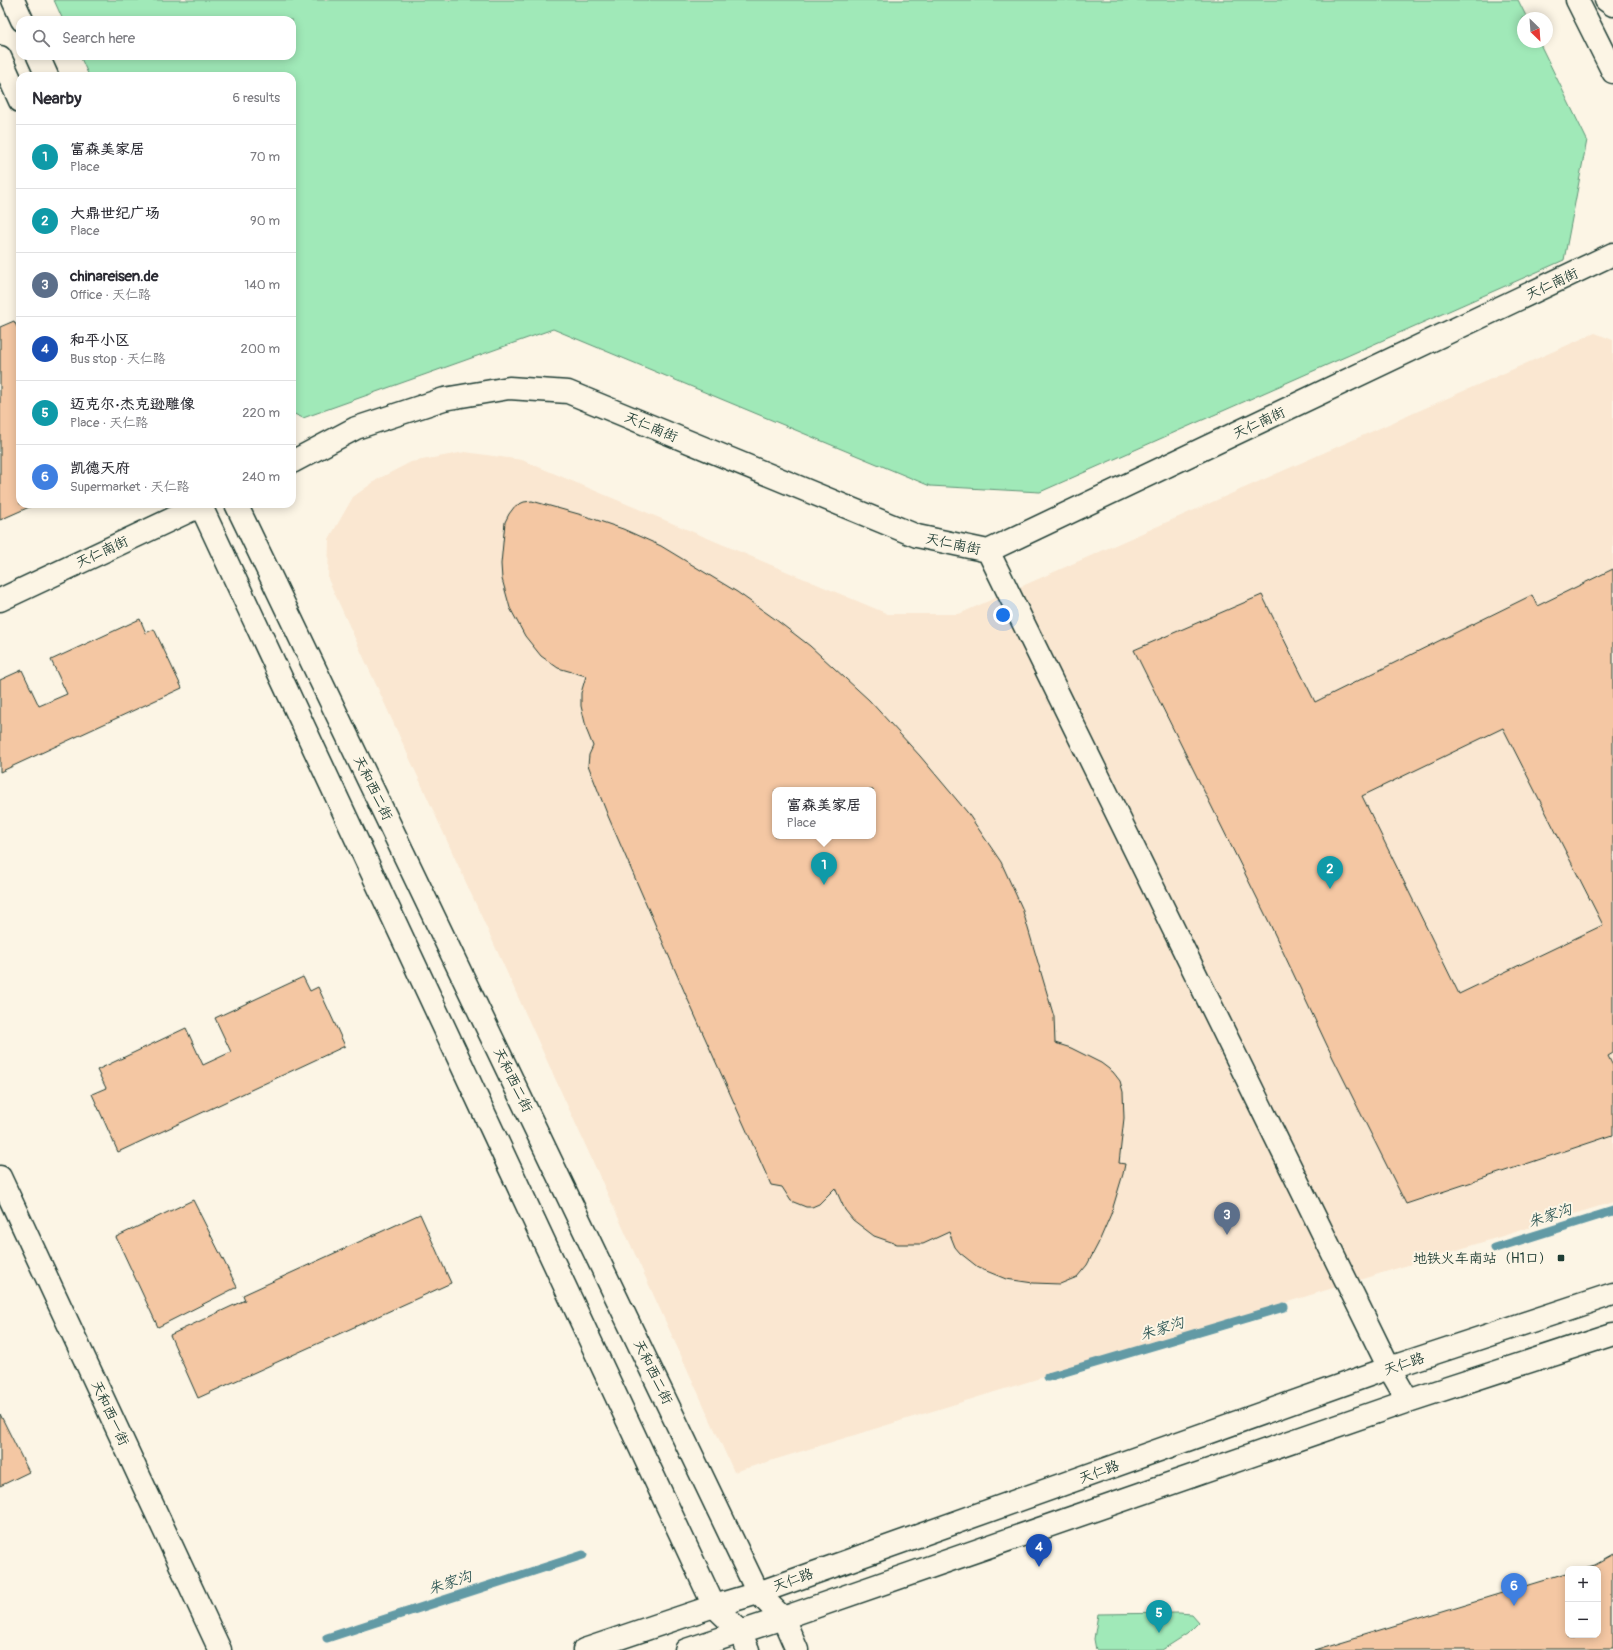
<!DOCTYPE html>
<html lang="en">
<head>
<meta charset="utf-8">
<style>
	:root { --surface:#fff; --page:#f2f2f3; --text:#2b2b33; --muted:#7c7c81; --line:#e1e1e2; --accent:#1f3d34 }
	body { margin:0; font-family:Pangolin,"LXGW WenKai TC",sans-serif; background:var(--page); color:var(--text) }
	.controls { position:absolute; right:12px; bottom:12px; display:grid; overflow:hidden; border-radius:8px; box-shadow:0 2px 10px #0003 }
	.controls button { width:36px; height:36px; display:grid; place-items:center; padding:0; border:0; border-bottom:1px solid var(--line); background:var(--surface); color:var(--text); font:20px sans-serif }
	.compass { position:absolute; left:1517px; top:12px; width:36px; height:36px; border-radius:50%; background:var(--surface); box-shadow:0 2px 10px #0003; rotate:155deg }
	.you { position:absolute; left:1003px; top:615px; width:14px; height:14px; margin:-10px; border:3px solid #fff; border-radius:50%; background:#1a73e8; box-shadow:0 0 0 6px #1a73e833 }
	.badge { display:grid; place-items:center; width:26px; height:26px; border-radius:50%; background:var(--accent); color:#fff; font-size:13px; font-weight:700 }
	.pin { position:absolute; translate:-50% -33px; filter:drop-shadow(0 1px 2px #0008) }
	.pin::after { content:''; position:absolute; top:21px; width:14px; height:12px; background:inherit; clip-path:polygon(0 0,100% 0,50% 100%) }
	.popup { position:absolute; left:772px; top:787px; width:104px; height:52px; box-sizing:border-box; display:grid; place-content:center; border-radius:8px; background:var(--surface); filter:drop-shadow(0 1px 3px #0005); font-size:13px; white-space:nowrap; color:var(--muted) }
	.popup b { font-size:15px; color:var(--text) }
	.popup::after { content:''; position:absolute; left:50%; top:100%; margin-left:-8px; border:8px solid transparent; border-top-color:var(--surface) }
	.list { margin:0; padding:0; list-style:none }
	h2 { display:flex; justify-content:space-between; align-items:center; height:52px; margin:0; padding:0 16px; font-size:17px }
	h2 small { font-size:13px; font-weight:400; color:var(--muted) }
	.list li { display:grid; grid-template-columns:26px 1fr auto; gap:12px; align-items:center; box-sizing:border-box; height:64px; padding:0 16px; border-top:1px solid var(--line) }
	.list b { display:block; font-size:15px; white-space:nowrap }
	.list p { margin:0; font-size:13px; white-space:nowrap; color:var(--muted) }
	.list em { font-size:13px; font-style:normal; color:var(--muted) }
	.icon { flex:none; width:22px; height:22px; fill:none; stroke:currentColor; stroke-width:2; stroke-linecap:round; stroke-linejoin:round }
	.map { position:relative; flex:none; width:1613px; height:1650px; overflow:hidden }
	.search { position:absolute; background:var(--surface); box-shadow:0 2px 10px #0003; left:16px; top:16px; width:280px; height:44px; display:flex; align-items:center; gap:10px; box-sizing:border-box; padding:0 14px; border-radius:12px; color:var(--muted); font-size:15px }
	.panel { position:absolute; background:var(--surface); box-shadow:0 2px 10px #0003; left:16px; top:72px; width:280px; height:436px; border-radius:12px }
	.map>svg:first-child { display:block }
</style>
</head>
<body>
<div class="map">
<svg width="1613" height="1650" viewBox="0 0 1613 1650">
	<rect width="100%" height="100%" fill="#fcf5e5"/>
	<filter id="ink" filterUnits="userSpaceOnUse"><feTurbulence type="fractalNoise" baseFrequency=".025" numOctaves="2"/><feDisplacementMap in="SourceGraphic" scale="8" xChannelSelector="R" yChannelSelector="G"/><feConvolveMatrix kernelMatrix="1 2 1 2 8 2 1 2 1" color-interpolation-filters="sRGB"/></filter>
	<g filter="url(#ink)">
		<!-- built -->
		<path fill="#fae7d1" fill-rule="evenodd" d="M 1595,333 L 1613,340 L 1613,1202 L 734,1472 L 328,579 L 329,539 L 353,497 L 378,479 L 411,462 L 465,452 L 522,460 L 888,614 L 959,614 ZM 775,790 L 873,790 L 873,836 L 775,836 Z"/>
		<!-- green -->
		<path fill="#a0e9b8" stroke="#609376" d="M 54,0 L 1518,0 L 1527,18 L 1523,18 L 1523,42 L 1539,42 L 1587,140 L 1564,260 L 1040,492 L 930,486 L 553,329 L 303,418 L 292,413 L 292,76 L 89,76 L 80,56 L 292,56 L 292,20 L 63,20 Z
			M 1178,1613 L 1192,1614 L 1199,1622 L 1187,1634 L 1162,1650 L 1096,1650 L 1094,1639 L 1098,1614 Z"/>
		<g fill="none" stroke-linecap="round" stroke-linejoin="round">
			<!-- stream -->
			<path stroke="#629aa5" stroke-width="9" d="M 1495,1248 L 1613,1211
				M 1048,1377 L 1284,1307
				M 327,1638 L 583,1555"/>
		</g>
		<!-- building -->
		<path fill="#f4c7a3" stroke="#1f3d34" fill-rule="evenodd" d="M 14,321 L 20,333 L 20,504 L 36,504 L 0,520 L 0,327 Z
			M 532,501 L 582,515 L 623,529 L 661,546 L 737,592 L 775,619 L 810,646 L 869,700 L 920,756 L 967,812 L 1001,862 L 1022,908 L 1054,1017 L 1055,1043 L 1071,1048 L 1101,1063 L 1113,1072 L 1120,1081 L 1123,1092 L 1124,1118 L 1119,1163 L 1125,1164 L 1123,1174 L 1111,1214 L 1098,1244 L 1087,1265 L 1077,1277 L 1060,1284 L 1033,1283 L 1006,1279 L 979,1268 L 960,1253 L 955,1247 L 949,1232 L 923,1244 L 897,1244 L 874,1236 L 853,1220 L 845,1210 L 835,1188 L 819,1204 L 812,1207 L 806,1207 L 791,1201 L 782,1187 L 771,1185 L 688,1000 L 608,816 L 588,765 L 589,755 L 593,746 L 587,731 L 581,706 L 581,693 L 586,676 L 558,668 L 541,656 L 525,636 L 510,608 L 502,579 L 501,564 L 505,522 L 509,514 L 515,506 L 524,502 ZM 775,790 L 873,790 L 873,836 L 775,836 Z
			M 1613,569 L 1613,1053 L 1608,1056 L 1613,1066 L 1613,1135 L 1406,1204 L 1333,1058 L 1268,920 L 1134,650 L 1262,595 L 1315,702 L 1532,595 L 1537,606 ZM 1503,728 L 1603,925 L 1459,994 L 1362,796 Z
			M 140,619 L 146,633 L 154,629 L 182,688 L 0,772 L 0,680 L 22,670 L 39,706 L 67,694 L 51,660 Z
			M 303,977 L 310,991 L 318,987 L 345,1046 L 118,1152 L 92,1094 L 106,1088 L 97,1070 L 186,1028 L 203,1065 L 231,1052 L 215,1018 Z
			M 193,1200 L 237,1287 L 158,1327 L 116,1237 Z
			M 420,1214 L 451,1283 L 198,1398 L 170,1335 L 245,1300 L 243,1295 Z
			M 0,1414 L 29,1472 L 0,1486 Z
			M 1613,1555 L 1613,1650 L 1314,1650 L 1568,1573 L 1568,1635 L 1598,1635 L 1598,1569 L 1581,1569 L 1595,1565 Z"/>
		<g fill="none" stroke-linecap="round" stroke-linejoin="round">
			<defs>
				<path id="minor" d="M 0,1177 L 220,1650"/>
				<path id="tertiary" d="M 13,0 L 22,20
					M 1577,0 L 1613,72
					M 38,56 L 47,76
					M 0,57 L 20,101
					M 292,462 L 356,428 L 444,399 L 509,388 L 568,392 L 917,536 L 988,551 L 1613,254
					M 200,504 L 714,1606 L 740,1631 L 748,1650
					M 236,504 L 758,1593 L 783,1618 L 797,1650
					M 988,551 L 1389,1368 L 1408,1401
					M 0,600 L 204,504"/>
				<path id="secondary" d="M 584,1650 L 714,1606 L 758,1593 L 1389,1368 L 1613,1294
					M 686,1650 L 783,1618 L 1408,1401 L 1613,1334"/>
				<path id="trunk" d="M 1606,0 L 1613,5"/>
			</defs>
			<!-- minor casing -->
			<use href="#minor" stroke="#1f3d34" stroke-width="25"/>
			<!-- tertiary casing -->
			<use href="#tertiary" stroke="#1f3d34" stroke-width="25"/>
			<!-- secondary casing -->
			<use href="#secondary" stroke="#1f3d34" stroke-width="25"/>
			<!-- trunk casing -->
			<use href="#trunk" stroke="#1f3d34" stroke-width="25"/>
			<!-- minor -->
			<use href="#minor" stroke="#fcf5e5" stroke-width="22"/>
			<!-- tertiary -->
			<use href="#tertiary" stroke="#fcf5e5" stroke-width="22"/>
			<!-- secondary -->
			<use href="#secondary" stroke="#fcf5e5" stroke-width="22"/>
			<!-- trunk -->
			<use href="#trunk" stroke="#fcf5e5" stroke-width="22"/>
		</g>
	</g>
	<!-- markers -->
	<rect fill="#1f3d34" stroke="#fcf5e5" stroke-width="1.5" x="1557" y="1254" width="8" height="8" rx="2"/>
	<g text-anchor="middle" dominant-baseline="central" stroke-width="4" stroke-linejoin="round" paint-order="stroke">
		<!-- street labels -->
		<g font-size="14" fill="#1f3d34" stroke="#fcf5e5">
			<text transform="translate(1552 284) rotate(-25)">天仁南街</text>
			<text transform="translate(1259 423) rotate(-25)">天仁南街</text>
			<text transform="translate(651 427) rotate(23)">天仁南街</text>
			<text transform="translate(953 544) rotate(12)">天仁南街</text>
			<text transform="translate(102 552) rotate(-25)">天仁南街</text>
			<text transform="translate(373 788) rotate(64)">天和西二街</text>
			<text transform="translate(513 1080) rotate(64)">天和西二街</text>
			<text transform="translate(1404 1364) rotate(-19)">天仁路</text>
			<text transform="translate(653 1372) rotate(64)">天和西二街</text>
			<text transform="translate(110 1413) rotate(65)">天和西一街</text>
			<text transform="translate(1099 1472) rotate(-20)">天仁路</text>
			<text transform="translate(793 1580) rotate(-20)">天仁路</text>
		</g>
		<!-- poi labels -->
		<g font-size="14" fill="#1f3d34" stroke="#fcf5e5" text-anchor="end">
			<text x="1553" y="1258">地铁火车南站（H1口）</text>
		</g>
		<!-- water labels -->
		<g font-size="15" font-style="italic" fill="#355c5a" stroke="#fcf5e5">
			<text transform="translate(1550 1216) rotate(-18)">朱家沟</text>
			<text transform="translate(1162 1329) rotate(-17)">朱家沟</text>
			<text transform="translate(450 1583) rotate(-18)">朱家沟</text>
		</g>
	</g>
</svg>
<div class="controls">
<button>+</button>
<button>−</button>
</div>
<svg class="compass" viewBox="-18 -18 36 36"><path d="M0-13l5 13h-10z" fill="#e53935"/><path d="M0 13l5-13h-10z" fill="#7c7c81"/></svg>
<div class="you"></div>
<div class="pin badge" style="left:824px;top:885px;background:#0f9aa8">1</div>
<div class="popup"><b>富森美家居</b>Place</div>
<div class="pin badge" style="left:1330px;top:889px;background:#0f9aa8">2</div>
<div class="pin badge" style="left:1227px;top:1235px;background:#5c6f8a">3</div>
<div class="pin badge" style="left:1039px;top:1567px;background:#1a4fb4">4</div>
<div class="pin badge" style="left:1159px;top:1633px;background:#0f9aa8">5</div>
<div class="pin badge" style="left:1514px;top:1606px;background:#3f7fe0">6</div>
<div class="search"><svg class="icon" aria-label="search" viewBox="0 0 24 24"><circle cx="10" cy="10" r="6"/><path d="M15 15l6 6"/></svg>Search here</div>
<section class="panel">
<h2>Nearby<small>6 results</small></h2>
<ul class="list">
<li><span class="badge" style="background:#0f9aa8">1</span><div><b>富森美家居</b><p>Place</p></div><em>70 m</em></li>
<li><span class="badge" style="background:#0f9aa8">2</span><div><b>大鼎世纪广场</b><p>Place</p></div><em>90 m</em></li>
<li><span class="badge" style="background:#5c6f8a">3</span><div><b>chinareisen.de</b><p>Office · 天仁路</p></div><em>140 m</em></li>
<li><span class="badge" style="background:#1a4fb4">4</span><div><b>和平小区</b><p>Bus stop · 天仁路</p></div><em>200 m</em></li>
<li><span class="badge" style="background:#0f9aa8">5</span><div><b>迈克尔·杰克逊雕像</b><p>Place · 天仁路</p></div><em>220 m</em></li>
<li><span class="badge" style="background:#3f7fe0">6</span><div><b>凯德天府</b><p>Supermarket · 天仁路</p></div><em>240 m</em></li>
</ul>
</section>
</div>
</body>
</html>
